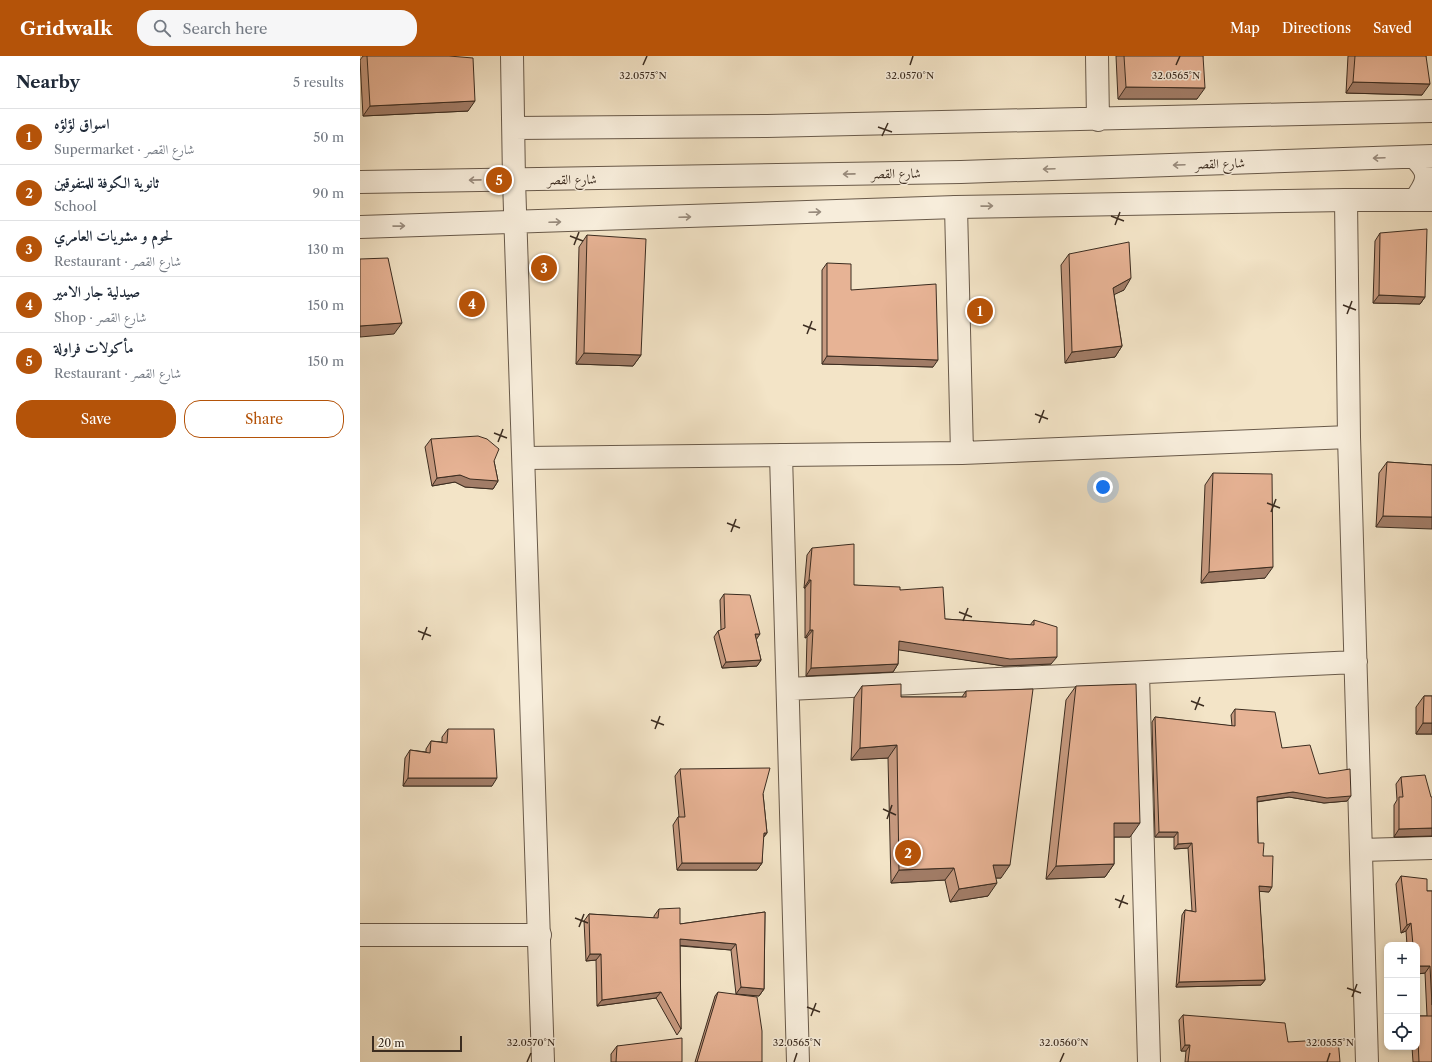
<!DOCTYPE html>
<html lang="en">
<head>
<meta charset="utf-8">
<style>
	:root { --surface:#fff; --page:#f6f6f7; --text:#1f2937; --muted:#747a83; --line:#e0e1e3; --accent:#b45309 }
	body { margin:0; font-family:"Libre Caslon Text",Amiri,serif; background:var(--page); color:var(--text) }
	.controls { position:absolute; right:12px; bottom:12px; display:grid; overflow:hidden; border-radius:8px; box-shadow:0 2px 6px #0003 }
	.controls button { width:36px; height:36px; display:grid; place-items:center; padding:0; border:0; border-bottom:1px solid var(--line); background:var(--surface); color:var(--text); font:20px sans-serif }
	.scale { position:absolute; left:12px; bottom:10px; width:90px; box-sizing:border-box; padding-left:4px; border:2px solid #3b2c20; border-top:0; font-size:11px; line-height:14px; white-space:nowrap; color:#3b2c20; -webkit-text-stroke:3px #f7eddb; paint-order:stroke }
	.you { position:absolute; left:743px; top:431px; width:14px; height:14px; margin:-10px; border:3px solid #fff; border-radius:50%; background:#1a73e8; box-shadow:0 0 0 6px #1a73e833 }
	.badge { display:grid; place-items:center; width:26px; height:26px; border-radius:50%; background:var(--accent); color:#fff; font-size:13px; font-weight:700 }
	.pin { position:absolute; translate:-50% -50%; border:2px solid #fff; box-shadow:0 1px 4px #0006 }
	.list { margin:0; padding:0; list-style:none }
	h2 { display:flex; justify-content:space-between; align-items:center; height:52px; margin:0; padding:0 16px; font-size:17px }
	h2 small { font-size:13px; font-weight:400; color:var(--muted) }
	.list li { display:grid; grid-template-columns:26px 1fr auto; gap:12px; align-items:center; box-sizing:border-box; height:56px; padding:0 16px; border-top:1px solid var(--line) }
	.list b { display:block; font-size:15px; white-space:nowrap }
	.list p { margin:0; font-size:13px; white-space:nowrap; color:var(--muted) }
	.list em { font-size:13px; font-style:normal; color:var(--muted) }
	.actions { display:flex; gap:8px; padding:12px 16px }
	.actions a { flex:1; padding:9px 0; border:1px solid var(--accent); border-radius:16px; text-align:center; font-size:14px; color:var(--accent) }
	.actions .main { background:var(--accent); color:#fff }
	.icon { flex:none; width:22px; height:22px; fill:none; stroke:currentColor; stroke-width:2; stroke-linecap:round; stroke-linejoin:round }
	.map { position:relative; flex:none; width:1072px; height:1006px; overflow:hidden }
	header { display:flex; align-items:center; gap:24px; box-sizing:border-box; height:56px; padding:0 20px; background:var(--accent); color:#fff }
	header strong { font-size:19px }
	nav { display:flex; gap:22px; margin-inline-start:auto; font-size:14px }
	.search { width:280px; height:36px; background:var(--page); display:flex; align-items:center; gap:10px; box-sizing:border-box; padding:0 14px; border-radius:16px; color:var(--muted); font-size:15px }
	main { display:flex }
	aside { flex:1; background:var(--surface) }
	.map>svg:first-child { display:block }
</style>
</head>
<body>
<header>
<strong>Gridwalk</strong>
<div class="search"><svg class="icon" aria-label="search" viewBox="0 0 24 24"><circle cx="10" cy="10" r="6"/><path d="M15 15l6 6"/></svg>Search here</div>
<nav><a>Map</a><a>Directions</a><a>Saved</a></nav>
</header>
<main>
<aside>
<h2>Nearby<small>5 results</small></h2>
<ul class="list">
<li><span class="badge">1</span><div><b>اسواق لؤلؤه</b><p>Supermarket · شارع القصر</p></div><em>50 m</em></li>
<li><span class="badge">2</span><div><b>ثانوية الكوفة للمتفوقين</b><p>School</p></div><em>90 m</em></li>
<li><span class="badge">3</span><div><b>لحوم و مشويات العامري</b><p>Restaurant · شارع القصر</p></div><em>130 m</em></li>
<li><span class="badge">4</span><div><b>صيدلية جار الامير</b><p>Shop · شارع القصر</p></div><em>150 m</em></li>
<li><span class="badge">5</span><div><b>مأكولات فراولة</b><p>Restaurant · شارع القصر</p></div><em>150 m</em></li>
</ul>
<div class="actions"><a class="main">Save</a><a>Share</a></div>
</aside>
<div class="map">
<svg width="1072" height="1006" viewBox="0 0 1072 1006">
	<rect width="100%" height="100%" fill="#f3e4c7"/>
	<filter id="stains"><feTurbulence type="fractalNoise" baseFrequency=".005" numOctaves="4"/><feColorMatrix values="0 0 0 0 .2 0 0 0 0 .09 0 0 0 0 .02 0 0 0 .5 -.17"/></filter>
	<radialGradient id="worn" r=".72"><stop offset=".6" stop-color="#630" stop-opacity="0"/><stop offset="1" stop-color="#630" stop-opacity=".3"/></radialGradient>
	<g fill="none" stroke-linecap="round" stroke-linejoin="round">
		<defs>
			<path id="minor" d="M 152,0 L 154,124
				M 737,0 L 738,64
				M 154,72 L 407,70 L 1072,55
				M 986,144 L 989,381 L 1007,1006
				M 596,151 L 602,397
				M 421,399 L 438,1006
				M 165,402 L 602,397 L 989,381
				M 778,617 L 789,1006
				M 428,633 L 996,606
				M 1001,794 L 1072,792
				M 0,879 L 180,879"/>
			<path id="tertiary" d="M 1054,101 C 1072,117 1068,126 1055,144
				M 154,124 L 183,1006
				M 0,126 L 601,116 L 1072,100
				M 0,171 L 596,151 L 986,144 L 1072,144"/>
		</defs>
		<!-- minor casing -->
		<use href="#minor" stroke="#695a4a" stroke-width="24"/>
		<!-- tertiary casing -->
		<use href="#tertiary" stroke="#695a4a" stroke-width="24"/>
		<!-- minor -->
		<use href="#minor" stroke="#f7eddb" stroke-width="22"/>
		<!-- tertiary -->
		<use href="#tertiary" stroke="#f7eddb" stroke-width="22"/>
	</g>
	<!-- wall -->
	<path fill="#c79a80" stroke="#3b2c20" d="M 3,0 L 89,0 L 108,55 L 3,60 L 0,4 Z
		M 756,0 L 843,0 L 837,43 L 758,43 Z
		M 988,0 L 1066,0 L 1062,39 L 986,37 Z
		M 1020,177 L 1065,241 L 1060,248 L 1013,247 L 1015,185 Z
		M 227,179 L 281,299 L 273,310 L 216,308 L 219,191 Z
		M 709,198 L 764,234 L 754,238 L 762,290 L 755,301 L 705,307 L 701,209 Z
		M 467,207 L 491,234 L 573,311 L 462,308 L 462,214 Z
		M 71,383 L 134,405 L 138,425 L 133,433 L 105,431 L 95,426 L 72,430 L 65,391 Z
		M 1027,406 L 1072,409 L 1016,471 L 1019,417 Z
		M 853,417 L 905,522 L 841,527 L 845,429 Z
		M 452,492 L 494,529 L 540,534 L 585,563 L 670,569 L 674,564 L 691,608 L 644,610 L 538,593 L 538,608 L 533,616 L 446,620 L 447,581 L 445,582 L 445,532 L 444,532 L 447,499 Z
		M 364,538 L 396,583 L 401,604 L 397,610 L 362,612 L 354,581 L 358,575 L 361,574 L 360,544 Z
		M 502,630 L 541,641 L 602,641 L 606,635 L 641,822 L 636,822 L 628,840 L 590,846 L 585,824 L 531,827 L 528,702 L 491,704 L 494,642 Z
		M 716,630 L 770,781 L 754,781 L 754,808 L 745,821 L 686,823 L 706,644 Z
		M 1064,640 L 1072,640 L 1072,678 L 1056,678 L 1056,651 Z
		M 875,653 L 922,692 L 959,718 L 987,745 L 964,747 L 929,741 L 897,746 L 898,787 L 903,800 L 909,836 L 899,835 L 905,924 L 901,929 L 816,931 L 822,859 L 825,854 L 832,855 L 828,792 L 814,793 L 814,781 L 795,781 L 792,666 L 795,661 L 872,670 L 871,659 Z
		M 88,673 L 132,730 L 43,730 L 45,702 L 50,694 L 66,696 L 66,693 L 71,685 L 82,686 L 82,681 Z
		M 320,713 L 403,738 L 407,777 L 403,782 L 402,807 L 397,814 L 317,814 L 313,769 L 318,761 L 319,761 L 315,720 Z
		M 1041,721 L 1072,780 L 1034,781 L 1034,749 L 1037,744 L 1036,728 Z
		M 1041,820 L 1067,835 L 1072,835 L 1072,1006 L 1053,1006 L 1052,991 L 1039,993 L 1039,991 L 1057,991 L 1057,960 L 1067,960 L 1065,917 L 1057,918 L 1057,889 L 1047,889 L 1046,875 L 1041,877 L 1036,828 Z
		M 299,853 L 320,868 L 405,856 L 404,933 L 399,940 L 376,938 L 371,894 L 320,890 L 321,973 L 317,979 L 296,942 L 237,950 L 236,904 L 226,905 L 224,865 L 229,858 L 294,862 L 294,860 Z
		M 358,936 L 402,1006 L 335,1006 L 355,940 Z
		M 823,959 L 928,986 L 980,1006 L 825,1006 L 826,995 L 821,995 L 819,964 Z
		M 257,990 L 322,1006 L 251,1006 L 251,998 Z"/>
	<!-- shaded-wall -->
	<path fill="#a27d68" stroke="#3b2c20" d="M 993,26 L 1070,28 L 1062,39 L 986,37 Z
		M 766,31 L 845,32 L 837,43 L 758,43 Z
		M 115,45 L 108,55 L 3,60 L 10,50 Z
		M 771,222 L 764,234 L 745,243 L 753,232 Z
		M 1019,239 L 1065,241 L 1060,248 L 1013,247 Z
		M 42,267 L 34,278 L 0,281 L 0,270 Z
		M 762,290 L 755,301 L 705,307 L 712,296 Z
		M 224,297 L 281,299 L 273,310 L 216,308 Z
		M 467,300 L 578,304 L 573,311 L 462,308 Z
		M 100,419 L 138,425 L 133,433 L 105,431 L 95,426 L 72,430 L 77,422 Z
		M 1023,460 L 1072,461 L 1072,473 L 1016,471 Z
		M 913,511 L 905,522 L 841,527 L 849,516 Z
		M 449,524 L 451,524 L 445,532 L 444,532 Z
		M 450,574 L 453,574 L 447,581 L 445,582 Z
		M 395,578 L 400,578 L 396,584 Z
		M 539,585 L 697,601 L 691,608 L 644,610 L 533,593 Z
		M 401,604 L 397,610 L 362,612 L 366,606 Z
		M 538,608 L 533,616 L 446,620 L 451,612 Z
		M 1063,667 L 1072,667 L 1072,678 L 1056,678 Z
		M 537,689 L 528,702 L 491,704 L 500,692 Z
		M 48,722 L 137,722 L 132,730 L 43,730 Z
		M 933,736 L 991,740 L 987,745 L 964,747 L 929,741 L 894,746 L 897,741 Z
		M 754,767 L 780,767 L 770,781 L 744,781 Z
		M 1072,772 L 1072,780 L 1034,781 L 1039,773 Z
		M 799,776 L 818,776 L 814,781 L 795,781 Z
		M 404,777 L 407,777 L 401,784 Z
		M 832,787 L 828,792 L 814,793 L 818,788 Z
		M 322,807 L 402,807 L 397,814 L 317,814 Z
		M 754,808 L 745,821 L 686,823 L 696,810 Z
		M 633,809 L 650,809 L 641,822 L 624,822 Z
		M 594,812 L 585,824 L 531,827 L 539,814 Z
		M 637,827 L 628,840 L 590,846 L 599,833 Z
		M 899,830 L 912,831 L 909,836 L 895,835 Z
		M 1051,867 L 1046,875 L 1041,877 L 1047,869 Z
		M 320,883 L 376,888 L 371,894 L 316,889 Z
		M 230,898 L 241,898 L 236,904 L 226,905 Z
		M 1057,910 L 1070,910 L 1065,917 L 1057,918 Z
		M 905,924 L 901,929 L 816,931 L 819,926 Z
		M 381,931 L 404,933 L 399,940 L 376,938 Z
		M 301,936 L 296,942 L 237,950 L 242,944 Z
		M 825,989 L 830,989 L 826,995 L 821,995 Z
		M 1040,991 L 1053,991 L 1039,993 Z"/>
	<!-- building -->
	<path fill="#e7b395" stroke="#3b2c20" d="M 7,0 L 89,0 L 113,2 L 115,45 L 10,50 Z
		M 764,0 L 843,0 L 845,32 L 766,31 Z
		M 995,0 L 1066,0 L 1070,28 L 993,26 Z
		M 1067,173 L 1065,241 L 1019,239 L 1020,177 Z
		M 227,179 L 286,183 L 281,299 L 224,297 Z
		M 769,186 L 771,222 L 753,232 L 762,290 L 712,296 L 709,198 Z
		M 28,202 L 42,267 L 0,270 L 0,203 Z
		M 467,207 L 491,208 L 491,234 L 576,228 L 578,304 L 467,300 Z
		M 118,380 L 127,383 L 139,393 L 134,405 L 138,425 L 110,423 L 100,419 L 77,422 L 71,383 Z
		M 1027,406 L 1072,409 L 1072,461 L 1023,460 Z
		M 853,417 L 912,418 L 913,511 L 849,516 Z
		M 494,488 L 494,529 L 540,531 L 540,534 L 583,531 L 585,563 L 674,569 L 674,564 L 697,571 L 697,601 L 650,603 L 539,585 L 538,608 L 451,612 L 453,574 L 450,574 L 451,524 L 449,524 L 452,492 Z
		M 364,538 L 390,539 L 400,578 L 395,578 L 401,604 L 366,606 L 358,575 L 365,572 Z
		M 541,628 L 541,641 L 606,641 L 606,635 L 673,633 L 650,809 L 633,809 L 637,827 L 599,833 L 594,812 L 539,814 L 537,689 L 500,692 L 502,630 Z
		M 776,628 L 780,767 L 754,767 L 754,808 L 696,810 L 716,630 Z
		M 1064,640 L 1072,640 L 1072,667 L 1063,667 Z
		M 875,653 L 915,656 L 922,692 L 950,689 L 959,718 L 990,713 L 991,740 L 967,742 L 933,736 L 897,741 L 898,787 L 904,787 L 903,800 L 913,800 L 912,831 L 899,830 L 905,924 L 819,926 L 825,854 L 836,856 L 832,787 L 818,788 L 818,776 L 799,776 L 795,661 L 875,670 Z
		M 88,673 L 134,673 L 137,722 L 48,722 L 50,694 L 70,697 L 71,685 L 87,687 Z
		M 410,712 L 403,738 L 407,777 L 404,777 L 402,807 L 322,807 L 318,761 L 325,761 L 320,713 Z
		M 1065,719 L 1071,741 L 1072,741 L 1072,772 L 1039,773 L 1039,741 L 1043,741 L 1041,721 Z
		M 1041,820 L 1067,823 L 1067,835 L 1072,835 L 1072,949 L 1070,910 L 1057,910 L 1057,889 L 1053,889 L 1051,867 L 1047,869 Z
		M 320,852 L 320,868 L 405,856 L 404,933 L 381,931 L 376,888 L 320,883 L 321,973 L 301,936 L 242,944 L 241,898 L 230,898 L 229,858 L 298,862 L 299,853 Z
		M 358,936 L 397,941 L 402,975 L 402,1006 L 337,1006 Z
		M 823,959 L 925,967 L 928,986 L 978,983 L 980,1006 L 828,1006 L 830,989 L 825,989 Z
		M 1057,960 L 1072,960 L 1072,1006 L 1059,1006 L 1058,984 L 1057,984 Z
		M 322,982 L 322,1006 L 256,1006 L 257,990 Z"/>
	<!-- one-way arrows -->
	<defs><path id="oneway-shaft" d="M-6 0H5M1.5-3L5.5 0L1.5 3" fill="none" stroke-width="1.6" stroke-linecap="round" stroke-linejoin="round"/></defs>
	<g stroke="#998c7e">
		<use href="#oneway-shaft" transform="translate(1019 102) rotate(178)"/>
		<use href="#oneway-shaft" transform="translate(819 109) rotate(178)"/>
		<use href="#oneway-shaft" transform="translate(689 113) rotate(178)"/>
		<use href="#oneway-shaft" transform="translate(489 118) rotate(179)"/>
		<use href="#oneway-shaft" transform="translate(115 124) rotate(179)"/>
		<use href="#oneway-shaft" transform="translate(627 150) rotate(-1)"/>
		<use href="#oneway-shaft" transform="translate(455 156) rotate(-2)"/>
		<use href="#oneway-shaft" transform="translate(325 161) rotate(-2)"/>
		<use href="#oneway-shaft" transform="translate(195 166) rotate(-2)"/>
		<use href="#oneway-shaft" transform="translate(39 170) rotate(-1)"/>
	</g>
	<!-- ticks -->
	<path fill="none" stroke="#3b2c20" stroke-width="1.5" d="M 283,9 L 287,0M 550,9 L 553,0M 816,9 L 820,0M 518,71 L 532,76M 522,80 L 528,67M 751,160 L 764,165M 755,169 L 760,156M 210,180 L 223,185M 214,189 L 219,176M 983,249 L 996,254M 987,258 L 992,245M 443,269 L 456,274M 447,278 L 452,265M 675,358 L 688,363M 679,367 L 684,354M 134,377 L 147,382M 138,386 L 143,373M 907,447 L 920,452M 911,456 L 916,443M 367,467 L 380,472M 371,476 L 376,463M 599,556 L 612,561M 603,565 L 608,552M 58,575 L 71,580M 62,584 L 67,571M 831,645 L 844,650M 835,654 L 840,641M 291,664 L 304,669M 295,673 L 300,660M 523,753 L 536,759M 527,763 L 532,749M 755,843 L 768,848M 759,852 L 764,839M 215,862 L 228,867M 219,871 L 224,858M 987,932 L 1001,937M 992,941 L 997,928M 447,951 L 460,956M 451,960 L 456,947M 167,1006 L 171,997M 434,1006 L 437,997M 700,1006 L 704,997M 967,1006 L 970,997"/>
	<g text-anchor="middle" dominant-baseline="central" stroke-width="3" stroke-linejoin="round" paint-order="stroke">
		<!-- street labels -->
		<g font-size="13" fill="#3b2c20" stroke="#f7eddb">
			<text transform="translate(860 107) rotate(-2)">شارع القصر</text>
			<text transform="translate(536 117) rotate(-1)">شارع القصر</text>
			<text transform="translate(212 123) rotate(-1)">شارع القصر</text>
		</g>
	</g>
	<g font-size="10" text-anchor="middle" fill="#3b2c20" stroke="#f7eddb" stroke-width="3" stroke-linejoin="round" paint-order="stroke">
		<text x="283" y="23">32.0575°N</text>
		<text x="550" y="23">32.0570°N</text>
		<text x="816" y="23">32.0565°N</text>
		<text x="171" y="990">32.0570°N</text>
		<text x="437" y="990">32.0565°N</text>
		<text x="704" y="990">32.0560°N</text>
		<text x="970" y="990">32.0555°N</text>
	</g>
	<rect width="100%" height="100%" filter="url(#stains)"/>
	<rect width="100%" height="100%" fill="url(#worn)"/>
</svg>
<div class="controls">
<button>+</button>
<button>−</button>
<button><svg class="icon" aria-label="locate" viewBox="0 0 24 24"><circle cx="12" cy="12" r="6"/><path d="M12 2v4M12 18v4M2 12h4M18 12h4"/></svg></button>
</div>
<div class="scale">20 m</div>
<div class="you"></div>
<div class="pin badge" style="left:620px;top:255px">1</div>
<div class="pin badge" style="left:548px;top:797px">2</div>
<div class="pin badge" style="left:184px;top:212px">3</div>
<div class="pin badge" style="left:112px;top:248px">4</div>
<div class="pin badge" style="left:139px;top:124px">5</div>
</div>
</main>
</body>
</html>
